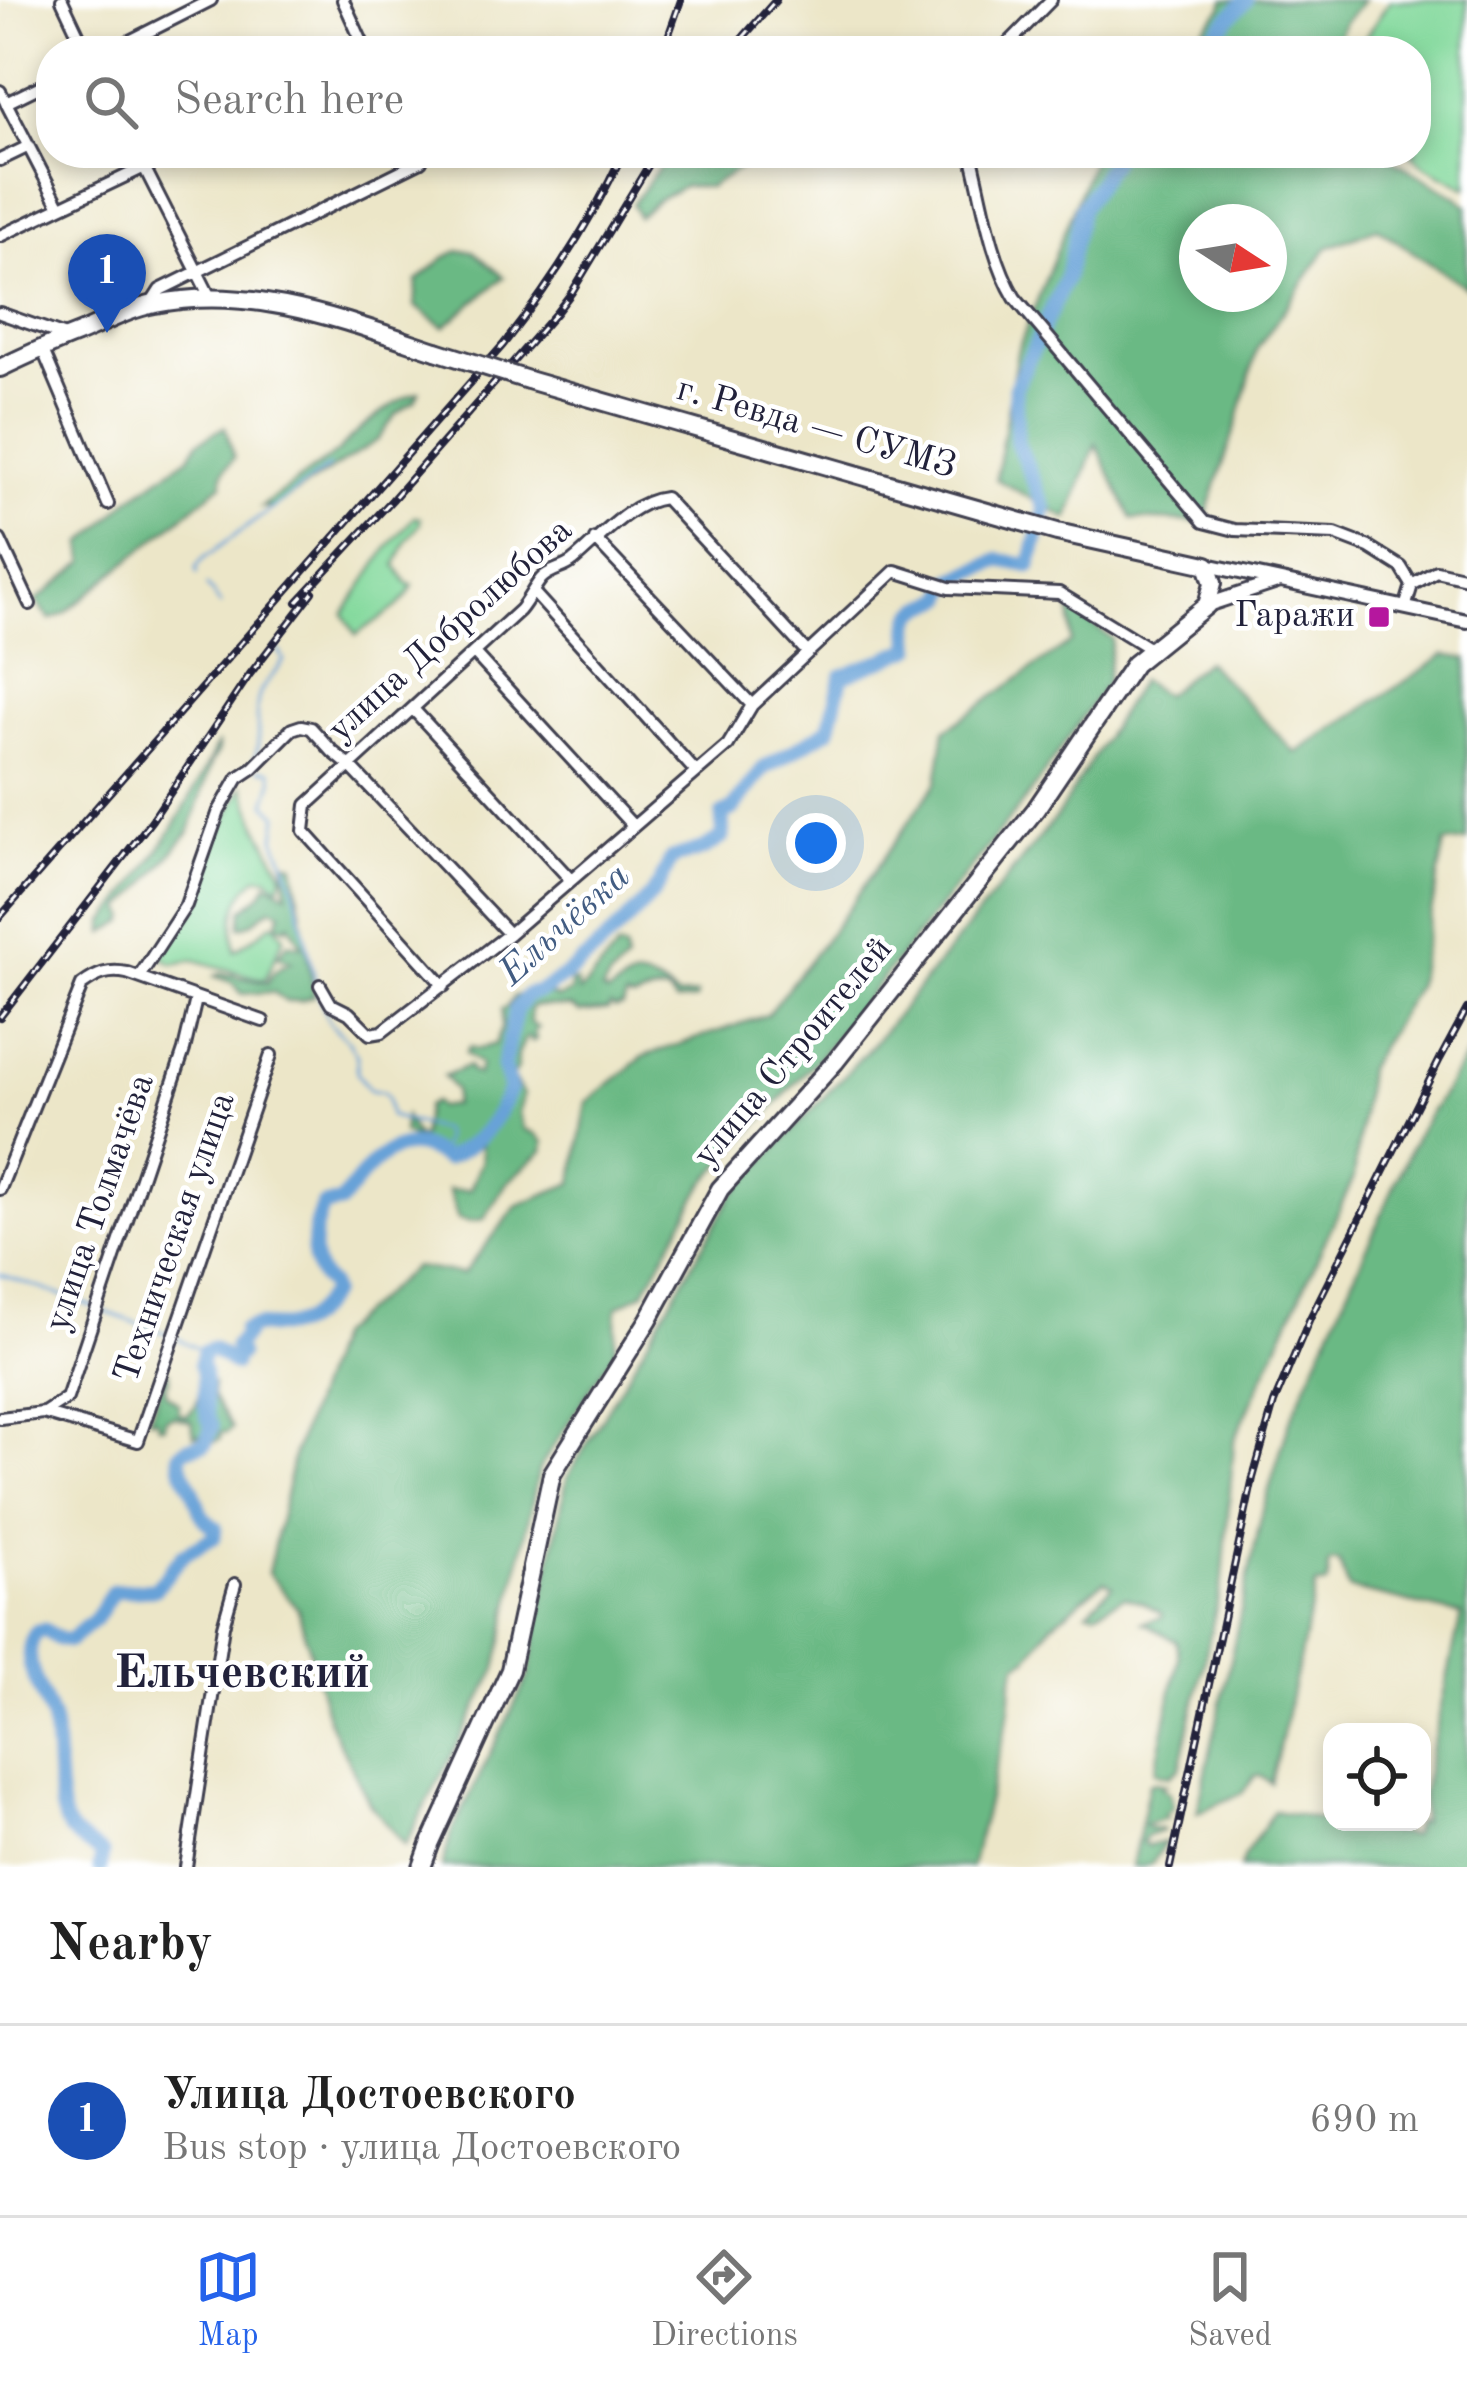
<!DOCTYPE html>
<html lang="en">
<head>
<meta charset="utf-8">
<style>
	:root { --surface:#fff; --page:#f2f2f2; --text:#222; --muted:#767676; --line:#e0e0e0; --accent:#2563eb }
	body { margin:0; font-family:"Old Standard TT",serif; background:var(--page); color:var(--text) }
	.controls { position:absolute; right:36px; bottom:36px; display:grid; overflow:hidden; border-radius:24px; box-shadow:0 6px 18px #0003 }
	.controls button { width:108px; height:108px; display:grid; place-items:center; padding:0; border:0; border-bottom:3px solid var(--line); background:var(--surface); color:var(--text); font:60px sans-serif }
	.compass { position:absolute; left:1179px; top:204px; width:108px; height:108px; border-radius:50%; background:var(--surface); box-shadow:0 6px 18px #0003; rotate:102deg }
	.you { position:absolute; left:816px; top:843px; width:42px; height:42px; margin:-30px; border:9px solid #fff; border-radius:50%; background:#1a73e8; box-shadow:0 0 0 18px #1a73e833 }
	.badge { display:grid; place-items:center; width:78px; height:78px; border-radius:50%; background:var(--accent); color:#fff; font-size:39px; font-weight:700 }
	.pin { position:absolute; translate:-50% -99px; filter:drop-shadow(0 3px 6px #0008) }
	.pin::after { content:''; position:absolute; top:63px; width:42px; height:36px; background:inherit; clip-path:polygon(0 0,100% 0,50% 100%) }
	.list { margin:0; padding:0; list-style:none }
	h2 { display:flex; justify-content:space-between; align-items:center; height:156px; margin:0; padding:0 48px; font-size:51px }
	h2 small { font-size:39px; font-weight:400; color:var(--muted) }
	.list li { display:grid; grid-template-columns:78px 1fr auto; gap:36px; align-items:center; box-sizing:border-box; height:192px; padding:0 48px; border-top:3px solid var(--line) }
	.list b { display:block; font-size:45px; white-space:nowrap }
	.list p { margin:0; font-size:39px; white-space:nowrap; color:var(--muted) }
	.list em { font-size:39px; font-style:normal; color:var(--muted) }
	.icon { flex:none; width:66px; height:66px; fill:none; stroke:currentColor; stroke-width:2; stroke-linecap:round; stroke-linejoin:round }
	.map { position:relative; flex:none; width:1467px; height:1867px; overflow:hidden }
	.search { position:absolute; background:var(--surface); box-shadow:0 6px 18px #0003; left:36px; right:36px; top:36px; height:132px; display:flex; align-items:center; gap:30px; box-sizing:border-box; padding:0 42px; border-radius:48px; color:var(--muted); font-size:45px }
	.sheet { height:348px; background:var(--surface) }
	nav { display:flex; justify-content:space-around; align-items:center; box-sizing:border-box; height:168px; border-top:3px solid var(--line); background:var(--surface); font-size:33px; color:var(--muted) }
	nav a { display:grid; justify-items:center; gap:6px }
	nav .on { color:var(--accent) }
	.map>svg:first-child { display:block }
</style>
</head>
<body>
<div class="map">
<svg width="1467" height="1867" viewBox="0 0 1467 1867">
	<rect width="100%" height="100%" fill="#fff"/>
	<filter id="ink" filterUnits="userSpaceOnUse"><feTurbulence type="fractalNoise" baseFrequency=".00833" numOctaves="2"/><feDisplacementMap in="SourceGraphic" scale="24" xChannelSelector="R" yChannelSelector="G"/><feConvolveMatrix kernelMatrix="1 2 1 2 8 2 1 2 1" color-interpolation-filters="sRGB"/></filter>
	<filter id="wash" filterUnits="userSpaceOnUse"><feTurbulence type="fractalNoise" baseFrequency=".004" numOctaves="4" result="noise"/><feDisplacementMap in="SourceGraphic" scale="48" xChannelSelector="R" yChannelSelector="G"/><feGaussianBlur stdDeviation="2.7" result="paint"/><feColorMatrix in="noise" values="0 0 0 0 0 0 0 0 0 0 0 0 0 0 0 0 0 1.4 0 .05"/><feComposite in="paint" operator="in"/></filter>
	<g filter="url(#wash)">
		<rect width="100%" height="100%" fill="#ece6c8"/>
		<!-- green -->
		<path fill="#83d99c" stroke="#527e6c" stroke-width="3" d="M 1390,0 L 1467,0 L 1467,188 L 1425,166 L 1410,153 L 1416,153 L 1416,51 L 1356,51 Z
			M 414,517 L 420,518 L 420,524 L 407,540 L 396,565 L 407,583 L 413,585 C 404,609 376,619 356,635 L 344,614 L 389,546 Z
			M 243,786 L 258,826 L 283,874 L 279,887 L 267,877 L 257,877 C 233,899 231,921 235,951 L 273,923 L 284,937 L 265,980 L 194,960 L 174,964 L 161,957 L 199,902 L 214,843 Z"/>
		<!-- forest -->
		<path fill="#6ab984" stroke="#466e60" stroke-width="3" fill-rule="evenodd" d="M 1224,0 L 1364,0 L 1344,23 L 1333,51 L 1183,51 L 1222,8 Z
			M 670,153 L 765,153 L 709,187 L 684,186 L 657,200 L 638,217 L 632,204 Z
			M 1095,153 L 1380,153 L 1454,195 L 1467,205 L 1467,288 L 1377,228 L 1327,248 L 1257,349 L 1237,423 L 1204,522 L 1132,519 L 1096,444 L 1068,519 L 996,479 L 1017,352 ZM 1197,222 L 1269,222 L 1269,294 L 1197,294 Z
			M 459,251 L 473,251 L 504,277 L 444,327 L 415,306 L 417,281 L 445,257 Z
			M 419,392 L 415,401 L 396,414 L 378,440 L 272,508 L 261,507 L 339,451 C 351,434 399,397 419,392 Z
			M 225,427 L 234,458 L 223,472 L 222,484 L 65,613 L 50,620 L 36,601 L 85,562 L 83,544 L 131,498 L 190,456 L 198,442 Z
			M 1071,608 L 1112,639 L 1106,683 L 1029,795 L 827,1048 L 704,1184 L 644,1292 L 617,1307 L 615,1350 L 539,1469 L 497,1669 L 405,1845 L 370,1804 L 328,1720 L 298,1609 L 268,1573 L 294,1454 L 336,1335 L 414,1267 L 463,1274 L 518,1205 L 573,1183 L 587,1102 L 644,1056 L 767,1015 L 842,917 L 937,782 L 945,730 L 1071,642 Z
			M 1445,655 L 1467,659 L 1467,841 L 1445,843 L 1416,987 L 1367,1069 L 1354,1177 L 1234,1441 L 1223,1577 L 1180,1768 L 1170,1776 L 1155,1772 L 1179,1657 L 1176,1641 L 1143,1622 L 1162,1617 L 1161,1613 L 1142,1602 L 1124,1597 L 1096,1612 L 1087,1611 L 1113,1586 L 1104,1581 L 1051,1625 L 1028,1658 L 1017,1664 L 1012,1681 L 1010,1710 L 971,1867 L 442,1867 L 451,1834 L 529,1675 L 567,1478 L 732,1196 L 875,1042 L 1058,815 L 1140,680 L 1164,695 L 1206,661 L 1296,753 Z
			M 218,742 L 218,753 L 212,761 L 190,831 L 142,889 L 123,908 L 127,917 L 125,922 L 105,933 L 105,923 C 153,862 186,813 218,742 Z
			M 284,862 L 294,864 L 314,996 L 301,1001 L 286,1001 L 273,992 L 242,994 L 233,983 L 215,976 L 221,973 L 268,983 C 272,971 279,967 291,962 L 278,957 L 288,943 L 302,946 L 289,923 L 287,927 L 276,925 L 281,912 L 272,908 C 258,914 258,924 240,927 L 242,910 L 262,893 L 267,883 L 287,893 Z
			M 618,948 L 625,950 L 626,963 L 609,979 L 602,991 L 608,994 C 616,989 628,978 638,978 C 650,977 668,989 677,997 L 697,995 L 696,1000 L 675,1002 L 668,993 C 652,990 646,996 632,1000 L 626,998 L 623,1007 L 615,1009 L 610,1006 L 608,1010 L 580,1013 L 571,1007 L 535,1006 L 530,1009 L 530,1023 L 538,1028 L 534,1031 L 536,1039 L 532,1042 L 529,1037 L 525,1039 L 517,1056 L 517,1069 L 512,1076 L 523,1095 L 519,1114 L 524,1129 L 536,1134 L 544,1142 L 543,1151 L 506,1184 L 484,1219 L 471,1222 L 458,1219 L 448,1190 L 470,1190 L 482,1160 L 481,1145 L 452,1162 L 403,1132 L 405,1117 L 416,1137 L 421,1137 L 426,1106 L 434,1102 L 438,1107 L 453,1105 L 455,1091 L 444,1076 L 468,1066 L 471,1072 L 478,1075 L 480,1064 L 466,1053 L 469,1047 L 479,1049 L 495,1044 L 502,1027 L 502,1009 L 507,1007 L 514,996 L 538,990 L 558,998 L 571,992 L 571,982 L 577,982 L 579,992 C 593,979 604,963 618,948 Z
			M 1467,1055 L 1467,1867 L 1240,1867 L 1244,1856 L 1274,1811 L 1412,1836 L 1416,1822 L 1422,1822 L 1422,1793 L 1461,1615 L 1349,1589 L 1339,1562 L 1332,1561 L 1328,1565 L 1328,1582 L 1325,1585 L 1316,1585 L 1271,1783 L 1260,1776 L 1255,1776 L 1242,1793 L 1197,1813 L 1262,1513 L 1289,1423 L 1418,1132 Z
			M 167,1369 L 170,1373 L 169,1381 L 166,1384 L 166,1394 L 179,1404 L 178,1413 L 187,1416 L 196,1405 L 201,1388 L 207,1387 L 209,1390 L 210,1385 L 213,1384 L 212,1396 L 232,1428 L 227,1433 L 220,1433 L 220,1439 L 204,1447 L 199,1442 L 200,1435 L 194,1436 L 192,1422 L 173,1416 L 165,1419 L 165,1426 L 159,1426 L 157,1419 L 149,1419 Z
			M 1155,1782 L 1167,1784 L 1162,1787 L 1170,1793 L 1173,1807 L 1164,1815 L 1167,1818 L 1145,1824 L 1146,1827 L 1164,1830 L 1147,1836 L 1142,1842 L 1147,1846 L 1166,1842 C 1153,1857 1159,1867 1132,1867 L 1149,1784 Z"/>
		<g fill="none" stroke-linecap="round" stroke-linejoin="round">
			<!-- stream -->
			<path stroke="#68a2d8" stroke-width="3" d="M 197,573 L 196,567 L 203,559 L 329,467
				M 207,586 L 221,605
				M 253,762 C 265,737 251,715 260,693 C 265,681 278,672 284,660 L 277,647
				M 259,769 L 271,771 L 273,781 L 266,803 L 278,815 L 275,838 L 293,883 L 316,983
				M 318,992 L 329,1022 L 349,1042 L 357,1056 L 357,1073 L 370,1090 L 383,1092 L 387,1097 L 390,1116 L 442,1130 L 444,1138 L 439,1156
				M 0,1274 L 94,1307
				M 103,1311 L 168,1334
				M 177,1338 L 204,1352"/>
			<!-- river -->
			<path stroke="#68a2d8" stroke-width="15" d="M 1198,51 L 1246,0
				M 100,1867 L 102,1854 C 90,1845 73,1838 66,1824 C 54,1797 60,1750 52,1720 C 44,1692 16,1660 37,1631 L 45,1630 L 58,1639 L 69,1641 L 95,1619 L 113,1591 L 155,1589 L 184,1554 L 214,1537 L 215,1527 C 199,1518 200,1508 194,1493 C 188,1475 181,1477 180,1454 L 187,1448 L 205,1444 L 212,1426 C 199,1406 210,1384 200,1363 L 204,1352 L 212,1349 L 234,1364 L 235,1356 L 239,1355 L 235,1346 L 245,1335 L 244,1330 C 259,1323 269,1328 283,1327 C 305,1327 319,1310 331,1293 L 329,1284 C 306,1267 312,1229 323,1206 L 340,1203 C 359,1180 382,1141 418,1146 C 426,1147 437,1155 445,1159 C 481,1142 495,1124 510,1088 L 503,1066 L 516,1009 L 528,994 C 556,994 633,917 653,893 C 661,884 666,871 671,859 L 704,849 L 723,837 L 722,815 L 733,809 L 763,769 L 829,729 L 842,676 L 912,648 C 907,612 913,611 945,598 L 952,580 L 1000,560 L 1030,566 L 1045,509 L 1017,442 L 1015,388 L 1066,278 L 1081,209 L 1117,153"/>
		</g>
	</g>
	<g filter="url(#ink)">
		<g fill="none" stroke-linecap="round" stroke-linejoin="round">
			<defs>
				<path id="minor" d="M 62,0 L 86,51
					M 343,0 L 366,51
					M 110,51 L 211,0
					M 1001,51 L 1051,0
					M 0,91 L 60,207
					M 6,103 L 51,81
					M 137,153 L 210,297
					M 971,153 C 983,200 990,256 1015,298 L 1204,522 L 1235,530 L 1335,534 L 1369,547 L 1401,567 L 1412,585 L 1405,608
					M 0,160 L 27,147
					M 0,236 L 174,153
					M 151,304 L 160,290 L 421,161 L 417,153
					M 0,313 L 65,336
					M 42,348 L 108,504
					M 595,539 L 752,705
					M 0,540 L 30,604
					M 1412,585 L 1436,571 L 1467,578
					M 534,593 L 696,772
					M 474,653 L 633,826
					M 413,709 L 570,879
					M 139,977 L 186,905 L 219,811 L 238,778 L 253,768 L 292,729 L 301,726 L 311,728 L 333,752 L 349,765 L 509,934
					M 320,985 L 331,1004 L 349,1013 L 370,1034 L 382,1032 L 509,934 L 728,745 L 752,705 L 895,571 L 949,588 L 1059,593 L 1152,650
					M 444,986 L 304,831 L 307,805 L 520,610 C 528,600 534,588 541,579 C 550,569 564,569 573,561 C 600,539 629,502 665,498 L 807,652
					M 0,1189 L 82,985 C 97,974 109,969 127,973 L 263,1021
					M 44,1413 L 67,1398 L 184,1050 L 196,999
					M 0,1418 L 43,1413 L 138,1441 L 271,1055
					M 186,1867 L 223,1626 L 235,1584"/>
				<path id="tertiary" d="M 1207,565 L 1467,621
					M 1207,605 L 1280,581"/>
				<path id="primary" d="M 0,368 C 25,356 51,344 77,334 C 102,324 127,309 155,304 C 252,284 345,321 436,351
					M 422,1867 L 430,1845 L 510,1670 L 552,1474 L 649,1319 L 720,1189 L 835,1062 L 1036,809 L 1134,664 L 1207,605 L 1213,583 L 1207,565 L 1057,532 L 528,380"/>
			</defs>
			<!-- minor casing -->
			<use href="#minor" stroke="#403f50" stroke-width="16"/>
			<!-- tertiary casing -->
			<use href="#tertiary" stroke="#403f50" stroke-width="18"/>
			<!-- primary casing -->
			<use href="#primary" stroke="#403f50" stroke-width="22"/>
			<!-- minor -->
			<use href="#minor" stroke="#fff" stroke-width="10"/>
			<!-- tertiary -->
			<use href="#tertiary" stroke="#fff" stroke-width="12"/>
			<!-- primary -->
			<use href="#primary" stroke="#fff" stroke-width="16"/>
			<defs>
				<path id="rail" d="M 663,51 L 681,0
					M 731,51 L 776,0
					M 297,602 L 392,500 L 556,313 L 572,292 L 656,153
					M 0,917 L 503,345 C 550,285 591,223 623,153
					M 0,1017 L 152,820 L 250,674 L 313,592
					M 1170,1867 L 1253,1478 L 1274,1403 L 1310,1318 L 1440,1059 L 1467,1009"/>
			</defs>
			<!-- rail casing -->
			<use href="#rail" stroke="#22223b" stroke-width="8"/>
			<!-- rail -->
			<use href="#rail" stroke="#fff" stroke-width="3" stroke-dasharray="9" stroke-linecap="butt"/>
			<defs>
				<path id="primary-bridge" d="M 436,351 L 528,380"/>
			</defs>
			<!-- primary-bridge casing -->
			<use href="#primary-bridge" stroke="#403f50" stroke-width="22" stroke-linecap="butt"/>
			<!-- primary-bridge -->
			<use href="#primary-bridge" stroke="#fff" stroke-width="16"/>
		</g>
	</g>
	<!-- markers -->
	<rect fill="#b5179e" stroke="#fff" stroke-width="4.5" x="1367" y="605" width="24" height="24" rx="6"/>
	<g text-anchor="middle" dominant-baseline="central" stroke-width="9" stroke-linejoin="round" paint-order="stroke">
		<!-- street labels -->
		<g font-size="36" fill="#22223b" stroke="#fff">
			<text transform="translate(816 429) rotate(16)">г. Ревда — СУМЗ</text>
			<text transform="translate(451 631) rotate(-42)">улица Добролюбова</text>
			<text transform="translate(794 1053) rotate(-50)">улица Строителей</text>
			<text transform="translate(101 1203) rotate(-71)">улица Толмачёва</text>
			<text transform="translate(176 1238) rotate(-71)">Техническая улица</text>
		</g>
		<!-- poi labels -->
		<g font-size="36" fill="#22223b" stroke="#fff" text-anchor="end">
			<text x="1355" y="617">Гаражи</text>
		</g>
		<!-- water labels -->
		<g font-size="39" font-style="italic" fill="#425c82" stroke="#fff">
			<text transform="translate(565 925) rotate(-42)">Ельчёвка</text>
		</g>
		<!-- district labels -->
		<g font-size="48" font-weight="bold" fill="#22223b" stroke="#fff">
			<text x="242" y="1674">Ельчевский</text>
		</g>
	</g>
</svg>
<div class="controls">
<button><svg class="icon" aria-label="locate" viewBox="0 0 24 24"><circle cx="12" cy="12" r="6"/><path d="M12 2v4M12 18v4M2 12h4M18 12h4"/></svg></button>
</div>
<svg class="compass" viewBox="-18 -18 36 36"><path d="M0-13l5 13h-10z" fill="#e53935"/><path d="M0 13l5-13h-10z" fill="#767676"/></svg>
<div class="you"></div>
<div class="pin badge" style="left:107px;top:333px;background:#1a4fb4">1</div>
<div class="search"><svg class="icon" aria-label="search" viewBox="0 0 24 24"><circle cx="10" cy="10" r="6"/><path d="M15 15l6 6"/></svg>Search here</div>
</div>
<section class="sheet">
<h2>Nearby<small></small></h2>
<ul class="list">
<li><span class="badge" style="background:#1a4fb4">1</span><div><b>Улица Достоевского</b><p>Bus stop · улица Достоевского</p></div><em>690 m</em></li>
</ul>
</section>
<nav>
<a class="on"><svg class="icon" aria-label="map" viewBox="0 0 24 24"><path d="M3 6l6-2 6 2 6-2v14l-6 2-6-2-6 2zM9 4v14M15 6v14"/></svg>Map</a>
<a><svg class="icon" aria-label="directions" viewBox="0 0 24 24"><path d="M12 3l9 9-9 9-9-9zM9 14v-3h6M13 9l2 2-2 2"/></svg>Directions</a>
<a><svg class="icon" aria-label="saved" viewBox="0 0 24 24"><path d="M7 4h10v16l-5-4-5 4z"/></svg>Saved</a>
</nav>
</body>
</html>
